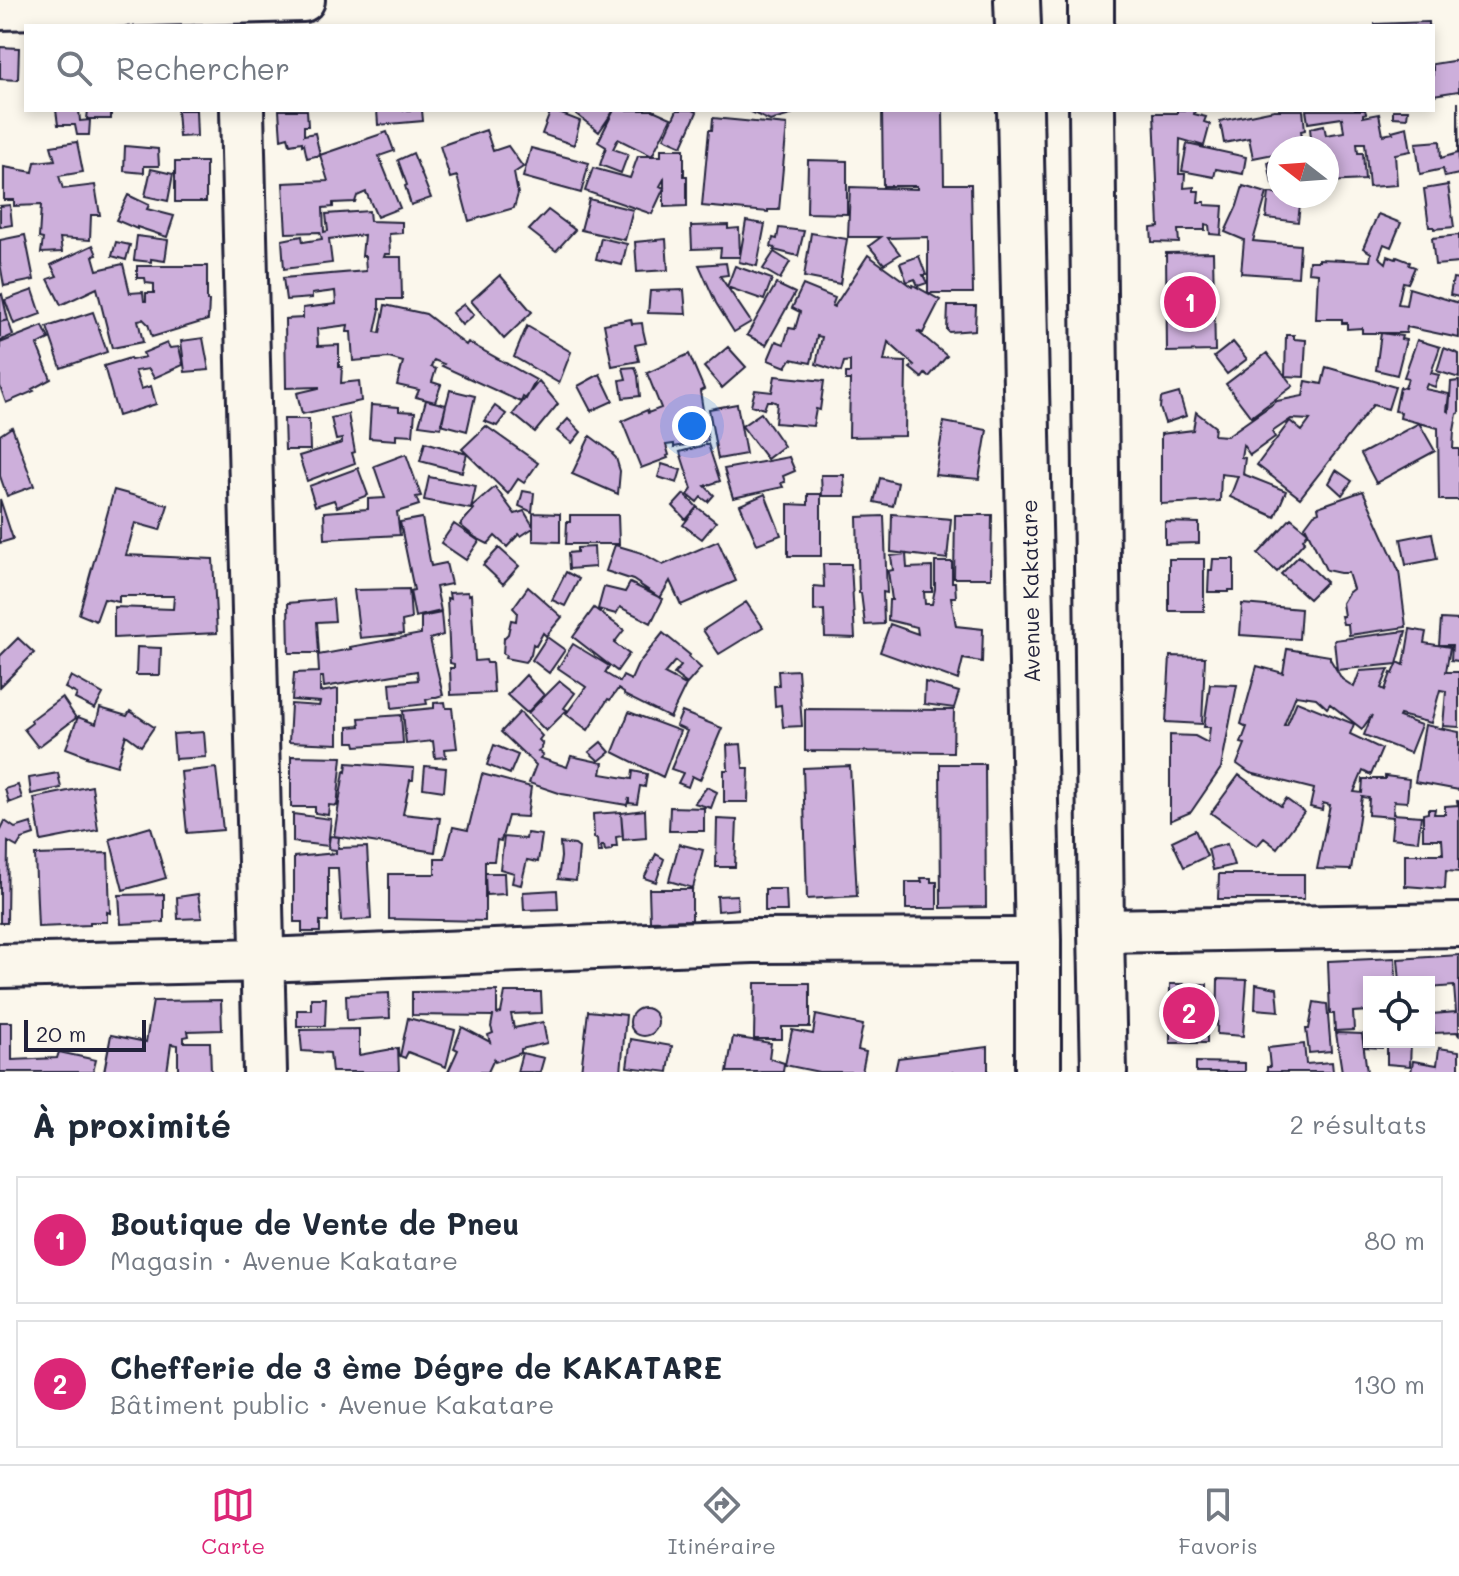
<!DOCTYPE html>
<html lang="fr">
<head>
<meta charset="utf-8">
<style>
	:root { --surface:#fff; --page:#f6f6f7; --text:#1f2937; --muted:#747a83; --line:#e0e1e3; --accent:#db2777 }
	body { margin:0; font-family:Mali,sans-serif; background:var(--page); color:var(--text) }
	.controls { position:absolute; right:24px; bottom:24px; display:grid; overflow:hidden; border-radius:0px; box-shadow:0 4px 12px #0003 }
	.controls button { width:72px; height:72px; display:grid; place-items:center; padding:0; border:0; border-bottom:2px solid var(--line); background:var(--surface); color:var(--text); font:40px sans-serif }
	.compass { position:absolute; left:1267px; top:136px; width:72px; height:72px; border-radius:50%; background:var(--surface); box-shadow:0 4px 12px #0003; rotate:287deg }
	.scale { position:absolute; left:24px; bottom:20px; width:122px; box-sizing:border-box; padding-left:8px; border:4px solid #22223b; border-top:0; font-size:22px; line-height:28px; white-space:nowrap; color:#22223b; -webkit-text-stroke:6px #fbf7ec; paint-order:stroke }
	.you { position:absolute; left:692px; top:426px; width:28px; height:28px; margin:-20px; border:6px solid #fff; border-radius:50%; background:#1a73e8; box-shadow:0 0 0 12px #1a73e833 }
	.badge { display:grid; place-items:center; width:52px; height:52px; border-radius:50%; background:var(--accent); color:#fff; font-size:26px; font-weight:700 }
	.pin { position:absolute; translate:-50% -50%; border:4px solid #fff; box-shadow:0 2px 8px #0006 }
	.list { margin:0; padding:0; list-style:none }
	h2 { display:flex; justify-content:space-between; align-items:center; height:104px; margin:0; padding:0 32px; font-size:34px }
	h2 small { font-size:26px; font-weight:400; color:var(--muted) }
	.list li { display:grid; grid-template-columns:52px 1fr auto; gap:24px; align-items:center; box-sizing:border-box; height:128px; margin:0 16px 16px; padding:0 16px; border:2px solid var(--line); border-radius:0px }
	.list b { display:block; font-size:30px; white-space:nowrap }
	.list p { margin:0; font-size:26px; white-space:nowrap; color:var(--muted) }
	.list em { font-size:26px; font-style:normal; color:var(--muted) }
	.icon { flex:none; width:44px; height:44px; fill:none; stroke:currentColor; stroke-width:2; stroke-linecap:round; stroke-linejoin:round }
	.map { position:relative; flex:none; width:1459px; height:1072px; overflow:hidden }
	.search { position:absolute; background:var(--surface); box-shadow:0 4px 12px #0003; left:24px; right:24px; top:24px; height:88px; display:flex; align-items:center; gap:20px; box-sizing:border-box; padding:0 28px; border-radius:0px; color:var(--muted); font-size:30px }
	.sheet { height:392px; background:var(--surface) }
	nav { display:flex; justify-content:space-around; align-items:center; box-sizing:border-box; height:112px; border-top:2px solid var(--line); background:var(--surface); font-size:22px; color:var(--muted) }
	nav a { display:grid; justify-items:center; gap:4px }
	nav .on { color:var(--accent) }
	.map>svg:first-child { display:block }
</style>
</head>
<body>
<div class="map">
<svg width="1459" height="1072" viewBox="0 0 1459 1072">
	<rect width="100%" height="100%" fill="#fbf7ec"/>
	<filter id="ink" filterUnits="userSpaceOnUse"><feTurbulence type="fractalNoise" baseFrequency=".0125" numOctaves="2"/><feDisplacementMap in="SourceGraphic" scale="16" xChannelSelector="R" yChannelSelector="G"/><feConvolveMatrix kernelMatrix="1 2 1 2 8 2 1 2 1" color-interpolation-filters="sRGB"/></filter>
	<g filter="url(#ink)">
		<!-- building -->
		<path fill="#cdafdb" stroke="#22223b" stroke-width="2" d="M 1429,22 L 1429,26 L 1375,26 L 1375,24 Z
			M 0,47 L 19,48 L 18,80 L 0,79 Z
			M 1459,60 L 1459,91 L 1433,95 L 1433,64 Z
			M 1458,102 L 1459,174 L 1445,177 L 1443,169 L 1420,174 L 1416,143 L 1440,141 L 1441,158 L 1458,153 Z
			M 56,110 L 79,110 L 80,121 L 90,120 L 89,135 L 77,135 L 75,125 L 58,125 Z
			M 88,110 L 111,110 L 111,119 L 87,119 Z
			M 177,110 L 196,110 L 197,136 L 179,137 Z
			M 279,110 L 307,110 L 308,126 L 304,126 L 304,135 L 315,133 L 320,155 L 307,158 L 304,144 L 302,145 L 302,142 L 290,144 L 288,137 L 281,139 Z
			M 377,110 L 422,110 L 423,121 L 378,125 Z
			M 551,110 L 580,121 L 574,145 L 542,134 Z
			M 571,110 L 614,110 L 599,132 Z
			M 614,110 L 653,110 L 671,118 L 652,156 L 618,139 L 613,149 L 628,154 L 621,173 L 600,165 L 606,147 L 598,142 Z
			M 677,110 L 693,110 L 697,112 L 682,146 L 664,138 Z
			M 747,110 L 795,110 L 791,115 L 770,121 Z
			M 882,110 L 943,110 L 944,184 L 971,184 L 973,293 L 928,293 L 928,237 L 888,238 L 900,254 L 884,264 L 869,246 L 881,237 L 848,237 L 850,187 L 917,189 L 917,186 L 883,186 Z
			M 1177,110 L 1195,110 L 1194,114 L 1206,117 L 1204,122 L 1210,124 L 1204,146 L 1180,139 L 1179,174 L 1185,174 L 1184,188 L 1194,187 L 1194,191 L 1199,191 L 1198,202 L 1205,202 L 1205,205 L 1223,206 L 1221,235 L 1210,234 L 1209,225 L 1205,224 L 1205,230 L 1178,230 L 1179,243 L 1152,242 L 1151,228 L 1159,227 L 1154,113 L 1177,113 Z
			M 1274,110 L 1303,110 L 1305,130 L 1301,131 L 1304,148 L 1279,148 L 1279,153 L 1253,158 L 1249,138 L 1224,143 L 1220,121 Z
			M 1306,110 L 1365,110 L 1366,113 L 1363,114 L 1363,117 L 1379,114 L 1383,135 L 1393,133 L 1392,131 L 1407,127 L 1411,151 L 1395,154 L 1397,185 L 1369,187 L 1365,143 L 1357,143 L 1358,153 L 1363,153 L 1365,180 L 1327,182 L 1327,148 L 1312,148 L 1310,128 L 1324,125 L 1326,135 L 1344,132 L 1342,118 L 1308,123 Z
			M 1393,110 L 1408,110 L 1407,118 L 1393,117 Z
			M 713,118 L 787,125 L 779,210 L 768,210 L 768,212 L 702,206 L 709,130 L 712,130 Z
			M 486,130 L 493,151 L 508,146 L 523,167 L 514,173 L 518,194 L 514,208 L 469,221 L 457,176 L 450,178 L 440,146 Z
			M 387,132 L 394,151 L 379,156 L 400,208 L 377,217 L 366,192 L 357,196 L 355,202 L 333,203 L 333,207 L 323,208 L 324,232 L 328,231 L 326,214 L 369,211 L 370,221 L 402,222 L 402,233 L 389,234 L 390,254 L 385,254 L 384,257 L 401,257 L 402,299 L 379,299 L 379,308 L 380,309 L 375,332 L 380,333 L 385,305 L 426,314 L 466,345 L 468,342 L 536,380 L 526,399 L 523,397 L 521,402 L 442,366 L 444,364 L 434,360 L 431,367 L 436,369 L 432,382 L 441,385 L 435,402 L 416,397 L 419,390 L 397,385 L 403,362 L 389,358 L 353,361 L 351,332 L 347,332 L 348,325 L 317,329 L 318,346 L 339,345 L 339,367 L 342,367 L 341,383 L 359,381 L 361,401 L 302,414 L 297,393 L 319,388 L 319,387 L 286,388 L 285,319 L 303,318 L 303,308 L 336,304 L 335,291 L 312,294 L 312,298 L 286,300 L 283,278 L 366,271 L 365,256 L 362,256 L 364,235 L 329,239 L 332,263 L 284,269 L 282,240 L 302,236 L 303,242 L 322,239 L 320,232 L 286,233 L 283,183 L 328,181 L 320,155 Z
			M 77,142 L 83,172 L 59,176 L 63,189 L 95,185 L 100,215 L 91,215 L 90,240 L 60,238 L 62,252 L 41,253 L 43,239 L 39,238 L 41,205 L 14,206 L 14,200 L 4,200 L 4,167 L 33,172 L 35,162 L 55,160 L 51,146 Z
			M 1187,144 L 1246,157 L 1243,174 L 1216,169 L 1214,177 L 1182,171 Z
			M 125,146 L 158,149 L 159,166 L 144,166 L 144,173 L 124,171 Z
			M 531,148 L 589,163 L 581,193 L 523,177 Z
			M 661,149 L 684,149 L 684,176 L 687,176 L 687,206 L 664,207 L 664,179 L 660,186 L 664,188 L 652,214 L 585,191 L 593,168 L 630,178 L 638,156 L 661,156 Z
			M 413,153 L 431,198 L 411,205 L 405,186 L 407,185 L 398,160 Z
			M 808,160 L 847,161 L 847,214 L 807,213 Z
			M 1276,161 L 1277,168 L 1279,167 L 1279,179 L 1278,182 L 1272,183 L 1268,162 Z
			M 175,162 L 206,162 L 206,202 L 175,202 Z
			M 151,169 L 173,174 L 168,201 L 145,196 Z
			M 1448,185 L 1454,227 L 1434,229 L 1434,227 L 1429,227 L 1424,189 Z
			M 1243,186 L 1267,193 L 1253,241 L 1300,245 L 1298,277 L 1241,273 L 1244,240 L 1225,232 L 1237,206 Z
			M 1269,193 L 1279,194 L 1279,196 L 1301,196 L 1298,222 L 1266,218 Z
			M 128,195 L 149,205 L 147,209 L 174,216 L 167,237 L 137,227 L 137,229 L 116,220 Z
			M 589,199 L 633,210 L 625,240 L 581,230 Z
			M 10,205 L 12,225 L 0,227 L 0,206 Z
			M 548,210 L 575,230 L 556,251 L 529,230 Z
			M 1378,214 L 1401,223 L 1391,247 L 1384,244 L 1379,257 L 1386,263 L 1388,256 L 1396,259 L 1397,257 L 1410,262 L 1409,265 L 1415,267 L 1408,283 L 1403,282 L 1398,304 L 1406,305 L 1409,288 L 1459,303 L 1459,338 L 1407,327 L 1406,333 L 1362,333 L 1362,328 L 1347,329 L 1347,323 L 1342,323 L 1342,319 L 1316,319 L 1318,273 L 1308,272 L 1309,261 L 1319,261 L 1319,259 L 1370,261 L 1371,253 L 1363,248 Z
			M 746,221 L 765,224 L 757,266 L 739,262 Z
			M 728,225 L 728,229 L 739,228 L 740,257 L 720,257 L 721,248 L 692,249 L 691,226 Z
			M 779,228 L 804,231 L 798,256 L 774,250 L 775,248 L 771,247 L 773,238 L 777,239 Z
			M 811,233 L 847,239 L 840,284 L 804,277 Z
			M 25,235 L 34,280 L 4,286 L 0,263 L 0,240 Z
			M 1459,235 L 1459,263 L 1435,265 L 1432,238 Z
			M 137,236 L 168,240 L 165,261 L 151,259 L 151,262 L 134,260 Z
			M 601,238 L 627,244 L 622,265 L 596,259 Z
			M 666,239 L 668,270 L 637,272 L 635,242 Z
			M 116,242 L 130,245 L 126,260 L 112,256 Z
			M 93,245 L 97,255 L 93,256 L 97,270 L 123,264 L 130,293 L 143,292 L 144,301 L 146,301 L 146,293 L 154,293 L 154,284 L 146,283 L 145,278 L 137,278 L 137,266 L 207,266 L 207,301 L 209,301 L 208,320 L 152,337 L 148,324 L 143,319 L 138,320 L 143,342 L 112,348 L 97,288 L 61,305 L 48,279 L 57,276 L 51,265 Z
			M 774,252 L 790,262 L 780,279 L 763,269 Z
			M 1213,252 L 1215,351 L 1167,352 L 1166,253 Z
			M 868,255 L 912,287 L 913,285 L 940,300 L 923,333 L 917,331 L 947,356 L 929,377 L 925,374 L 922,378 L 910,368 L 914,365 L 888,342 L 884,361 L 906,362 L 905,436 L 849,437 L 850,380 L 846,380 L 846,373 L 850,373 L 850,361 L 844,362 L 841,372 L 816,364 L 822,337 L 817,336 L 811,363 L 791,359 L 786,367 L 768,360 L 776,341 L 784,344 L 789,328 L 795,329 L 800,312 L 792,308 L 803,285 L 835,298 L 832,306 L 834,307 Z
			M 919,256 L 926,275 L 923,275 L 927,283 L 918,286 L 915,279 L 907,282 L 900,263 Z
			M 726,263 L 728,275 L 720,276 L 751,322 L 734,332 L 716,303 L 699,265 Z
			M 735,266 L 772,279 L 764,300 L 727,287 Z
			M 500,275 L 532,312 L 504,339 L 471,301 Z
			M 1453,278 L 1459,279 L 1459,297 L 1450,295 Z
			M 776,284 L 795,293 L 766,345 L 747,335 Z
			M 33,290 L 41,314 L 14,324 L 5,300 Z
			M 684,290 L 686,314 L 648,313 L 650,291 Z
			M 2,294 L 8,320 L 0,322 L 0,295 Z
			M 464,304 L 474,315 L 462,325 L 452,313 Z
			M 948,306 L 976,306 L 975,330 L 949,332 L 947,330 Z
			M 93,312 L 107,352 L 61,368 L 47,327 Z
			M 631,319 L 632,324 L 642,323 L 643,330 L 646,343 L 635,345 L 639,361 L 612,366 L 604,324 Z
			M 8,320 L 13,335 L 0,341 L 0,322 Z
			M 43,326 L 49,339 L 37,345 L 51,379 L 32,389 L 34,391 L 6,403 L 0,386 L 0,343 Z
			M 527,326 L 571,352 L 559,383 L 514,357 Z
			M 1381,333 L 1402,336 L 1401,339 L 1406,340 L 1397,375 L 1376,370 Z
			M 1286,335 L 1294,335 L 1294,339 L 1306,340 L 1304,377 L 1285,376 Z
			M 203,338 L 209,370 L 185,372 L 181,341 Z
			M 1417,340 L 1440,347 L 1431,373 L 1439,375 L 1435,387 L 1427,384 L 1425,389 L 1449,394 L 1447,411 L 1449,412 L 1451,382 L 1459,381 L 1459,413 L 1457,414 L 1454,431 L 1453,449 L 1459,449 L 1459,500 L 1439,500 L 1438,428 L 1400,418 L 1401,412 L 1395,411 L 1400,387 L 1405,388 L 1408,378 L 1404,377 Z
			M 1233,342 L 1247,359 L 1227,374 L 1214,357 Z
			M 167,343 L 170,348 L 179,347 L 183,365 L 154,378 L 149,369 L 135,371 L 141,389 L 151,386 L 156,404 L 118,416 L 104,366 L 130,358 L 131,360 L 145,357 L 143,353 Z
			M 728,347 L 746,367 L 722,388 L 704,367 Z
			M 1444,348 L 1459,354 L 1459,378 L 1437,371 Z
			M 1267,353 L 1293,386 L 1251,417 L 1226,384 Z
			M 689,354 L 704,389 L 700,391 L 708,441 L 674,447 L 674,444 L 666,445 L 669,455 L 667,456 L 668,458 L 641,468 L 622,421 L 647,410 L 648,413 L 661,408 L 647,373 Z
			M 635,367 L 638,376 L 640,396 L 623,398 L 620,380 L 626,379 L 623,368 Z
			M 1326,367 L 1395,387 L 1388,409 L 1373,405 L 1300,498 L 1257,465 L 1290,421 L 1302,431 L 1310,420 L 1291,419 L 1272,432 L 1275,437 L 1250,455 L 1243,445 L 1241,457 L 1245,458 L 1243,474 L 1286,491 L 1275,517 L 1230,497 L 1238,476 L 1221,474 L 1220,501 L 1161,504 L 1161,434 L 1193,430 L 1196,412 L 1215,427 L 1214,435 L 1227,436 L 1277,401 L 1303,396 L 1306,381 L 1322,384 Z
			M 600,374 L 613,401 L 591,411 L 578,386 Z
			M 775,376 L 824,381 L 820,410 L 816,409 L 813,426 L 775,423 L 777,403 L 772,401 L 767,401 L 764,409 L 751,405 L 755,390 L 772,392 Z
			M 539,381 L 558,404 L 535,432 L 513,414 Z
			M 450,390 L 475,396 L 467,431 L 441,424 Z
			M 1179,393 L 1186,416 L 1165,423 L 1160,408 L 1161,398 Z
			M 426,400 L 446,405 L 441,428 L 419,425 Z
			M 737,404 L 746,454 L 718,459 L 709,409 Z
			M 371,405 L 399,407 L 399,411 L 415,412 L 413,435 L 396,434 L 396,440 L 369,438 Z
			M 495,406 L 506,414 L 497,426 L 484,421 Z
			M 761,413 L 784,446 L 767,459 L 742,426 Z
			M 348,414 L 355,452 L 352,453 L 355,463 L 307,481 L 299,456 L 342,443 L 342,439 L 336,440 L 331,418 Z
			M 284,419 L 309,419 L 310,450 L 285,450 Z
			M 568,419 L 581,432 L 572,443 L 557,431 Z
			M 944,422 L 987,430 L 979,479 L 935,475 Z
			M 1419,423 L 1435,451 L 1376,483 L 1361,454 Z
			M 486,426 L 538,463 L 524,483 L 518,479 L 508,494 L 462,449 Z
			M 12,427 L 34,486 L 7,496 L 0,476 L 0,435 Z
			M 590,436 L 613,453 L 612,454 L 616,458 L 620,471 L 618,494 L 572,474 Z
			M 425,442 L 467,454 L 462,472 L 420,461 Z
			M 708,444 L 720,481 L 705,486 L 714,495 L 708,502 L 701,497 L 697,502 L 688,495 L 692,489 L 680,452 Z
			M 406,454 L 421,496 L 416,497 L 419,505 L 397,512 L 400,535 L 325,539 L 324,512 L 368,509 L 368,499 L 385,498 L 374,466 Z
			M 789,457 L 795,471 L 783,476 L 785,482 L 781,483 L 783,487 L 733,498 L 724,469 Z
			M 662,464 L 681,470 L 677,483 L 658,477 Z
			M 358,468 L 368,495 L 337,507 L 334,500 L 315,506 L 309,486 Z
			M 1336,470 L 1352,481 L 1342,495 L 1329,483 Z
			M 821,475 L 844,475 L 845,496 L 822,496 Z
			M 429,477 L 476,486 L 471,509 L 424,500 Z
			M 880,478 L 898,483 L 893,506 L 874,502 Z
			M 495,487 L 515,514 L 524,511 L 533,526 L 533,513 L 560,514 L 560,542 L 533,541 L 533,528 L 521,536 L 519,534 L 507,547 L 495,536 L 488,544 L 476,538 L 460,525 L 474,509 L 472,507 Z
			M 114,490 L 168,505 L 160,530 L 135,523 L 126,555 L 213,559 L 217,633 L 114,638 L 114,607 L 173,609 L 174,596 L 119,596 L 119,602 L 104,599 L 96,621 L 79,614 Z
			M 523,491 L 534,493 L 532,512 L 519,506 Z
			M 1363,491 L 1399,571 L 1406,627 L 1349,635 L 1348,624 L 1343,624 L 1341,616 L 1344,616 L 1342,603 L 1348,593 L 1353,589 L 1348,573 L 1340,573 L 1326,570 L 1305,526 L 1314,514 L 1319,512 L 1318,507 Z
			M 684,494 L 697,507 L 686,520 L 673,506 Z
			M 765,494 L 781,535 L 757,544 L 740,505 Z
			M 808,494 L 821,494 L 821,556 L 788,556 L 788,504 L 808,505 Z
			M 0,499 L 13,539 L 0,543 Z
			M 697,507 L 716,522 L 702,539 L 683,525 Z
			M 892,514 L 951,519 L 947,559 L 891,552 Z
			M 570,515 L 618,515 L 619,544 L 566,544 L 567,522 L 570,522 Z
			M 955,515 L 992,515 L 991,578 L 954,578 Z
			M 884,516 L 887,593 L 883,592 L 884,624 L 865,625 L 861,593 L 859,593 L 857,517 Z
			M 422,518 L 431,566 L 446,563 L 451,584 L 436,587 L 441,611 L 415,617 L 410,591 L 414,590 L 400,522 Z
			M 1291,518 L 1308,532 L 1303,539 L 1305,541 L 1277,572 L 1258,554 Z
			M 1165,522 L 1199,523 L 1199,543 L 1165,544 Z
			M 454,524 L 479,541 L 466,560 L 441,543 Z
			M 1432,533 L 1437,559 L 1406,565 L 1401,539 Z
			M 718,541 L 736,581 L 681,605 L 670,581 L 660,598 L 633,580 L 606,571 L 615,545 L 642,553 L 663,565 Z
			M 594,547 L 595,567 L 569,569 L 568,553 L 577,552 L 577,548 Z
			M 499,548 L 519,566 L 503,584 L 483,565 Z
			M 906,554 L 907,568 L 932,567 L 932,592 L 924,592 L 925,604 L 932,604 L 935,589 L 935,562 L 952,562 L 952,582 L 955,582 L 956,597 L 951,597 L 956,626 L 983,629 L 982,662 L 963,659 L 958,680 L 880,652 L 890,624 L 918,634 L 917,627 L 888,620 L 889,600 L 892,600 L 888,571 L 893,570 L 891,556 Z
			M 1299,556 L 1326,582 L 1309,599 L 1281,574 Z
			M 1169,559 L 1204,559 L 1204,611 L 1169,611 Z
			M 1213,559 L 1234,559 L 1234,590 L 1229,590 L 1229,592 L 1208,592 L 1209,570 L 1212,570 Z
			M 823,564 L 851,564 L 855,638 L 825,637 L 824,610 L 814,611 L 814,586 L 824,587 Z
			M 566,572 L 579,579 L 565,606 L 552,600 Z
			M 630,583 L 663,599 L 651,623 L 620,607 L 616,614 L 598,609 L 604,587 L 625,592 Z
			M 528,587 L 562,617 L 546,636 L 543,633 L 536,646 L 533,644 L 531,655 L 525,662 L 505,658 L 506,655 L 503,654 L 504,638 L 508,634 L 511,620 L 516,621 L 517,612 L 513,608 Z
			M 409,589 L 411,619 L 402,621 L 403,634 L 360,638 L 354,590 Z
			M 468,592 L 469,595 L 471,594 L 475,661 L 486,660 L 487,663 L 492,663 L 494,693 L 451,695 L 450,668 L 454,668 L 454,664 L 450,663 L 447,598 L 450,599 L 449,593 Z
			M 333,599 L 335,621 L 317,622 L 319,653 L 289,653 L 288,603 Z
			M 746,602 L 763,627 L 719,654 L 703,630 Z
			M 1242,604 L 1301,609 L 1299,639 L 1240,635 Z
			M 594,608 L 624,630 L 614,643 L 629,654 L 617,671 L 573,637 Z
			M 441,613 L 443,635 L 430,639 L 443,695 L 426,700 L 427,704 L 392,708 L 390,683 L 418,680 L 417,671 L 324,687 L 323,677 L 320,677 L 320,692 L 338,689 L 338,744 L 289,742 L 291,704 L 319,706 L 320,702 L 292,700 L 294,673 L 319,672 L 318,655 L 351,649 L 350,647 L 421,634 L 421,617 Z
			M 1441,619 L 1459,620 L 1459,661 L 1451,660 L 1452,645 L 1439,645 Z
			M 1410,629 L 1426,632 L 1424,643 L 1450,647 L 1446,672 L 1459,672 L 1459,727 L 1443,726 L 1446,691 L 1440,690 L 1431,723 L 1400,715 L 1399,717 L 1421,725 L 1410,753 L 1364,735 L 1372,715 L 1362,729 L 1330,704 L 1327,708 L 1316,698 L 1296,695 L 1284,725 L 1287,725 L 1297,701 L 1354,724 L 1350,734 L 1382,749 L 1371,775 L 1363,771 L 1354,792 L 1362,793 L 1363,779 L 1385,779 L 1385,776 L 1409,779 L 1407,802 L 1394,801 L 1393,814 L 1421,816 L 1418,841 L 1391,838 L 1393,817 L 1368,815 L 1369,798 L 1362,797 L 1351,870 L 1317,869 L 1330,805 L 1323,803 L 1322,810 L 1310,807 L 1314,789 L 1250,773 L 1237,764 L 1245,744 L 1241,743 L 1247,727 L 1241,724 L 1257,666 L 1283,673 L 1287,649 L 1330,656 L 1330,659 L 1342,679 L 1354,687 L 1360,671 L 1389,669 L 1381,688 L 1385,690 L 1391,673 L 1393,674 L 1398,662 L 1404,665 Z
			M 1406,631 L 1397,664 L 1337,670 L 1334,640 Z
			M 663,633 L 690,655 L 689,657 L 701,668 L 687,684 L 674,674 L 681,666 L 675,661 L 664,674 L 686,685 L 670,718 L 624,695 L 624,693 L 618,689 L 610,700 L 608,699 L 588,730 L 566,714 L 586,687 L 558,668 L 573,644 L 609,666 L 605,673 L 620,682 L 623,676 L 631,680 L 638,664 Z
			M 547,637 L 565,650 L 549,673 L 532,660 Z
			M 18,638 L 34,653 L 0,687 L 0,656 Z
			M 137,647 L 161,648 L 160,675 L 136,675 Z
			M 1170,656 L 1205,657 L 1202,724 L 1166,722 Z
			M 798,670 L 802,726 L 783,727 L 781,705 L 775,706 L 774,686 L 779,686 L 778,671 Z
			M 526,675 L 544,695 L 527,713 L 507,695 Z
			M 71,676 L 103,694 L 95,709 L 75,699 L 77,694 L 65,688 Z
			M 560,681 L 575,693 L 564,708 L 567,710 L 546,731 L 528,713 Z
			M 925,682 L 959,692 L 954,708 L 924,704 Z
			M 1210,684 L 1237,685 L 1221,768 L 1191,812 L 1170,821 L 1170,735 L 1195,736 L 1208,743 L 1210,727 L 1204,727 Z
			M 62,697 L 76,718 L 38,747 L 24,729 L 32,723 L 31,720 Z
			M 445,702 L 446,708 L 452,708 L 457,748 L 445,749 L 446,757 L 435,758 L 433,741 L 406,744 L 403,711 L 434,708 L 434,703 Z
			M 100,708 L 127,716 L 130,711 L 154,727 L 141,746 L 126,735 L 117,766 L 86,757 L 87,756 L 66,748 L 78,717 L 96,724 Z
			M 805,709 L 954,710 L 953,752 L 805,751 Z
			M 520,712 L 542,736 L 539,740 L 543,744 L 541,746 L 542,748 L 538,751 L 543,755 L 540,758 L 567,767 L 571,756 L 603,763 L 601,774 L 632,779 L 633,771 L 647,774 L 645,787 L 640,786 L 637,804 L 629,803 L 629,798 L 627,805 L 562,794 L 529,783 L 536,765 L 501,732 Z
			M 629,712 L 680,731 L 663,777 L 613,752 Z
			M 682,712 L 722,728 L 700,780 L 692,776 L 688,787 L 678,783 L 683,773 L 671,769 L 687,731 L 676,726 Z
			M 401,715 L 403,743 L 356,746 L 355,742 L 348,742 L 348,727 L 360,726 L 359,718 Z
			M 1425,725 L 1459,732 L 1459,790 L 1415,782 Z
			M 204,732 L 206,757 L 175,759 L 173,734 Z
			M 601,742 L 610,752 L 599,761 L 589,752 Z
			M 741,744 L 743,768 L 749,768 L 748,802 L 724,802 L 724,770 L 728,770 L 727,745 Z
			M 494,745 L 518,755 L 510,774 L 487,765 Z
			M 291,756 L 342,757 L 337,806 L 329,805 L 328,815 L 315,813 L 315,807 L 291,807 Z
			M 347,763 L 414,768 L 413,780 L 410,780 L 403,814 L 440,818 L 435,852 L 334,836 L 344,771 L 346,772 Z
			M 940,764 L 985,764 L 986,907 L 941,908 Z
			M 425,766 L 446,768 L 444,791 L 423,788 Z
			M 850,766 L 857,896 L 807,899 L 803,768 Z
			M 216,768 L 223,830 L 187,833 L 181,772 Z
			M 58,773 L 61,788 L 31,794 L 29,778 Z
			M 482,774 L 531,787 L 527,817 L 508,816 L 501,841 L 497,840 L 494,861 L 485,861 L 485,921 L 389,919 L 389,874 L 435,874 L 435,858 L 445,858 L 453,827 L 468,830 Z
			M 1239,775 L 1281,806 L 1286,799 L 1304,812 L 1277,848 L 1264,838 L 1257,846 L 1211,813 Z
			M 18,785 L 22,798 L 9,803 L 5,789 Z
			M 92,786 L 98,830 L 41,841 L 34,798 Z
			M 707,787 L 717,792 L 711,808 L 694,803 Z
			M 1457,801 L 1459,801 L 1459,872 L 1446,871 L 1445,889 L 1405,886 L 1405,854 L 1443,854 L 1442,839 L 1423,839 L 1423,814 L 1428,813 L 1428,809 L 1435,809 L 1434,814 L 1445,814 L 1445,806 L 1458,805 Z
			M 670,807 L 704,808 L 704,831 L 669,831 Z
			M 645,810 L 646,838 L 623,840 L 621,813 Z
			M 621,812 L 623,836 L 616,837 L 617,847 L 612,847 L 612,850 L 605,851 L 604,846 L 601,846 L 602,852 L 598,852 L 597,839 L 594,838 L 593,814 Z
			M 293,814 L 331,819 L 328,846 L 293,842 Z
			M 717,819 L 737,820 L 735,867 L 716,867 Z
			M 5,821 L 15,828 L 31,823 L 34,835 L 22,839 L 17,847 L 8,842 L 7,923 L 0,923 L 0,831 Z
			M 151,827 L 166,878 L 123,890 L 110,839 Z
			M 1195,830 L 1207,856 L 1184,867 L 1172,841 Z
			M 527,833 L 542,835 L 538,862 L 527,860 L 521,885 L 512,883 L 514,873 L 500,869 L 504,837 L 526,839 Z
			M 330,836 L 339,837 L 338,848 L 367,847 L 371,919 L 341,921 L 338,868 L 328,868 L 328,922 L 320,921 L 320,932 L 302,932 L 302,922 L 294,922 L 294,857 L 336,853 L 336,850 L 328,849 Z
			M 560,843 L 575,845 L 579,848 L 576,881 L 558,879 L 561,857 Z
			M 679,844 L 703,850 L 693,888 L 669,881 Z
			M 1227,844 L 1234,865 L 1213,870 L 1208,849 Z
			M 108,853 L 110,913 L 107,912 L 107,922 L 90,922 L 90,925 L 38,927 L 35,855 Z
			M 656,854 L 664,859 L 656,882 L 644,878 Z
			M 485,873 L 504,873 L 505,894 L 486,895 Z
			M 1219,874 L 1304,874 L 1304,899 L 1218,899 Z
			M 921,878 L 931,878 L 931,882 L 937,882 L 937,909 L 906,909 L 906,882 L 922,882 Z
			M 649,889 L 692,889 L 692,920 L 650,921 Z
			M 765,889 L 786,889 L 787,911 L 765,911 Z
			M 557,890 L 558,909 L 524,910 L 523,892 Z
			M 164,894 L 164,922 L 121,924 L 119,895 Z
			M 198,894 L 202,918 L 178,919 L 177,897 Z
			M 737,895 L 738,909 L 718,911 L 717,896 Z
			M 1459,955 L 1459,1036 L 1457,1032 L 1434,1033 L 1432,1014 L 1456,1012 L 1454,986 L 1429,988 L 1429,982 L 1400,982 L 1398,959 Z
			M 1395,958 L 1396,982 L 1369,982 L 1369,1011 L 1353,1012 L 1354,1030 L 1335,1031 L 1334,1014 L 1330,1014 L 1328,961 Z
			M 1218,979 L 1247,980 L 1243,1036 L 1217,1034 Z
			M 755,983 L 810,983 L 810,1027 L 782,1027 L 782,1039 L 754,1039 Z
			M 1170,984 L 1207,984 L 1207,1043 L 1170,1043 Z
			M 1256,984 L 1277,988 L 1279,1011 L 1255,1009 Z
			M 497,991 L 497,1014 L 501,1013 L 505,992 L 541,992 L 542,1013 L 511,1014 L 514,1028 L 543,1022 L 547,1043 L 521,1049 L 521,1053 L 495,1062 L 494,1059 L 488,1072 L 448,1072 L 458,1050 L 454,1048 L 462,1027 L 490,1042 L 488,1035 L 493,1033 L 491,1027 L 493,1016 L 412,1015 L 412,992 Z
			M 389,993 L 390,1018 L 347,1020 L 346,995 Z
			M 311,998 L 326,998 L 325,1026 L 297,1026 L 297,1010 L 311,1010 Z
			M 221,1000 L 222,1030 L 188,1031 L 189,1036 L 184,1037 L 184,1042 L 210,1042 L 211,1072 L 178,1072 L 178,1045 L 171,1044 L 167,1072 L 104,1072 L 111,1035 L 146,1042 L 153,1001 Z
			M 1314,1002 L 1327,1004 L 1331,1051 L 1309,1053 L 1306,1029 L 1309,1029 Z
			M630 1022a14 14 0 1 1 28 0a14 14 0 1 1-28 0Z
			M 588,1011 L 626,1015 L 621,1072 L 581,1072 Z
			M 816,1015 L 863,1025 L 858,1050 L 866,1052 L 862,1072 L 819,1072 L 785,1065 L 792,1030 L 813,1034 Z
			M 408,1018 L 455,1030 L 446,1067 L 408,1052 L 405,1058 L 400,1056 Z
			M 0,1022 L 12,1022 L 12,1060 L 57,1058 L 59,1052 L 96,1060 L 93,1072 L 0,1072 Z
			M 359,1029 L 359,1055 L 398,1048 L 399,1072 L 332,1072 L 330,1053 L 302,1051 L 300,1030 Z
			M 1336,1033 L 1362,1034 L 1367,1072 L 1342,1072 Z
			M 1365,1033 L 1369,1033 L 1369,1042 L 1382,1042 L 1382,1048 L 1364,1047 Z
			M 733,1037 L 771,1043 L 769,1058 L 784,1063 L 783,1072 L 727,1072 Z
			M 631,1039 L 672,1046 L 668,1072 L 627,1067 Z
			M 1387,1042 L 1411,1042 L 1410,1066 L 1387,1064 Z
			M 1304,1044 L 1306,1064 L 1332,1062 L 1333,1072 L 1267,1072 L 1267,1067 L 1270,1067 L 1268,1048 Z
			M 988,1047 L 988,1072 L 895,1072 L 898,1058 Z
			M 1439,1048 L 1459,1051 L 1459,1072 L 1411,1072 L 1413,1061 L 1437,1065 Z
			M 522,1053 L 544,1058 L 540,1072 L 517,1072 Z
			M 1196,1062 L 1245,1063 L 1245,1072 L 1196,1072 Z"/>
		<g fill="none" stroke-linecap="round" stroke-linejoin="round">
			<defs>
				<path id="minor" d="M 0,8 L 303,0
					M 242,110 L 265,1072
					M 1101,931 L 1459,925
					M 0,966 L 263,960 L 753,941 L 1038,940"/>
				<path id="primary" d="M 1017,0 L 1018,26
					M 1091,0 L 1091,26
					M 1020,110 L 1038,940 L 1038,1072
					M 1092,110 L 1101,931 L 1104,1072"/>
			</defs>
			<!-- minor casing -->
			<use href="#minor" stroke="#22223b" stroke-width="48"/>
			<!-- primary casing -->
			<use href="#primary" stroke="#22223b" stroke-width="50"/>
			<!-- minor -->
			<use href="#minor" stroke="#fbf7ec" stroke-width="42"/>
			<!-- primary -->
			<use href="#primary" stroke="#fbf7ec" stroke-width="44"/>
		</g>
	</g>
	<g text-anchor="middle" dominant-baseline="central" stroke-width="7" stroke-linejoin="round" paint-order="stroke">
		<!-- street labels -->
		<g font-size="22" fill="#22223b" stroke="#fbf7ec">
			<text transform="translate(1030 591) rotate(-91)">Avenue Kakatare</text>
		</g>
	</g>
</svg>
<div class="controls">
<button><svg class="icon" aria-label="locate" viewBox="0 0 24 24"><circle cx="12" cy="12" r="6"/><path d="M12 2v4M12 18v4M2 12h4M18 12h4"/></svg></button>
</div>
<svg class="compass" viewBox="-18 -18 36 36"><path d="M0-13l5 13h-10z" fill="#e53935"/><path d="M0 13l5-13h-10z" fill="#747a83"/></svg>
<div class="scale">20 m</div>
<div class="you"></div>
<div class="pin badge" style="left:1190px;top:302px">1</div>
<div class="pin badge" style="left:1189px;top:1013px">2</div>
<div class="search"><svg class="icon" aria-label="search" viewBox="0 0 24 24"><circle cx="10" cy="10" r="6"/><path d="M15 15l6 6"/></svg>Rechercher</div>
</div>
<section class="sheet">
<h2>À proximité<small>2 résultats</small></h2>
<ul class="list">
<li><span class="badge">1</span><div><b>Boutique de Vente de Pneu</b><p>Magasin · Avenue Kakatare</p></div><em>80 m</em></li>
<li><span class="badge">2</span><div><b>Chefferie de 3 ème Dégre de KAKATARE</b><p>Bâtiment public · Avenue Kakatare</p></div><em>130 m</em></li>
</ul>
</section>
<nav>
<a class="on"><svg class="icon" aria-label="map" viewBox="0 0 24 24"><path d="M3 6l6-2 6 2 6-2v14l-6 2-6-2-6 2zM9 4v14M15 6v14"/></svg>Carte</a>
<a><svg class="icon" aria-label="directions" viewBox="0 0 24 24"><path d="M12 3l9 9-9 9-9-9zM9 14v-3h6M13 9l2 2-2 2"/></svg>Itinéraire</a>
<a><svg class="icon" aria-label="saved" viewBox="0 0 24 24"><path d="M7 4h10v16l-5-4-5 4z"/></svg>Favoris</a>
</nav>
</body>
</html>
